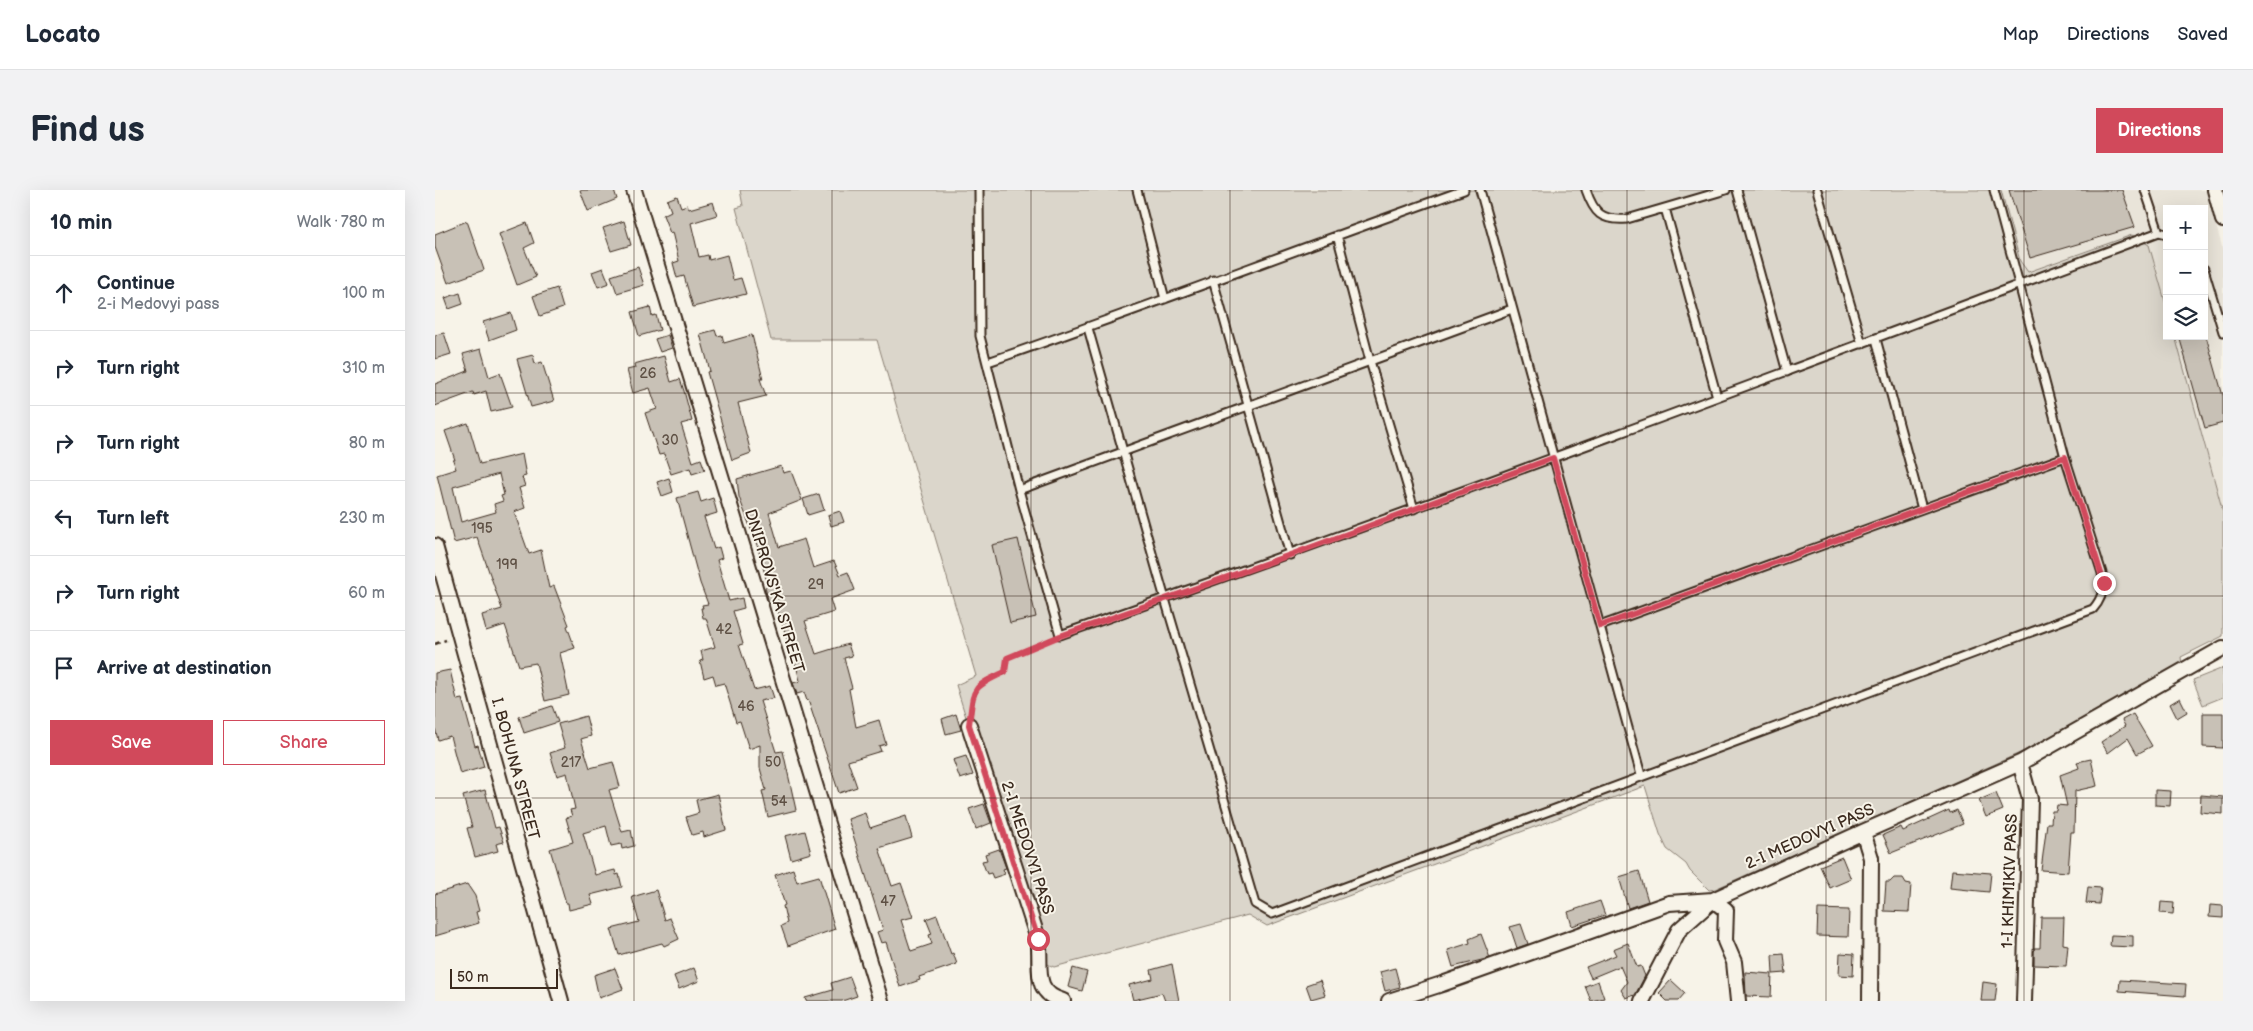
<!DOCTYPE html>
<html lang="en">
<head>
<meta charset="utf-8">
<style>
	:root { --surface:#fff; --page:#f2f2f3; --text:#1f2937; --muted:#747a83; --line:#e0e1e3; --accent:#d1495b }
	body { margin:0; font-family:"Balsamiq Sans",sans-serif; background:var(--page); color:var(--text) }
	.controls { position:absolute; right:15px; top:15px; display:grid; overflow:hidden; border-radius:0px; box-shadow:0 5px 20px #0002 }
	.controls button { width:45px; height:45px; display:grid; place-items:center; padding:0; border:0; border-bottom:1px solid var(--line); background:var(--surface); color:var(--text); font:25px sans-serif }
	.scale { position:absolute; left:15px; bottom:12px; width:108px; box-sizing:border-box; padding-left:5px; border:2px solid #3b2a1e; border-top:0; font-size:14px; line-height:18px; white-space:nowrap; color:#3b2a1e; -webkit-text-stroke:4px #f7f3e8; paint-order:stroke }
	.stop { position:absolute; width:15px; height:15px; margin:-11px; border:4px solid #d1495b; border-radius:50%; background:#fff }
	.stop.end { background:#d1495b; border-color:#fff; box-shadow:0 1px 5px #0008 }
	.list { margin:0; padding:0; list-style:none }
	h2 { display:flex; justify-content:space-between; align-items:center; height:65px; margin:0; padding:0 20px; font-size:21px }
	h2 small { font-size:16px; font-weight:400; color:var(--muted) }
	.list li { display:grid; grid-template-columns:32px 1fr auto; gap:15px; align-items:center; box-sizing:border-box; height:75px; padding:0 20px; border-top:1px solid var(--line) }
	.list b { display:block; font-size:19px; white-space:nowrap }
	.list p { margin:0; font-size:16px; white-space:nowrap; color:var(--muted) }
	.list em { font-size:16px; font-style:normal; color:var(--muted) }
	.actions { display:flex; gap:10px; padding:15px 20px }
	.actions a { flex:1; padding:11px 0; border:1px solid var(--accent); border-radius:0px; text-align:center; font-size:18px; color:var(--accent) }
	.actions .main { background:var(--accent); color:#fff }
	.icon { flex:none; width:28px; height:28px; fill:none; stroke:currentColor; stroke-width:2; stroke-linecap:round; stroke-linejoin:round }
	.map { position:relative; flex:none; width:1788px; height:811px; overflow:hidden; border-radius:0px }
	header { display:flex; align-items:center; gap:30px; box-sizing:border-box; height:70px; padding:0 25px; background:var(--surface); border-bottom:1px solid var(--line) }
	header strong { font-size:24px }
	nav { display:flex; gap:28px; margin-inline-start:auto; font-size:18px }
	.intro { display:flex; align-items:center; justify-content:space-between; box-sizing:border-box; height:120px; padding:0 30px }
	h1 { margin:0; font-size:35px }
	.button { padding:12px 22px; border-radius:0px; background:var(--accent); color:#fff; font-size:18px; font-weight:700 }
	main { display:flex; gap:30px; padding:0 30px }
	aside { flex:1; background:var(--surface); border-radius:0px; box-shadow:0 5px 20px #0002 }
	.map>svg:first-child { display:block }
</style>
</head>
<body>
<header>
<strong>Locato</strong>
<nav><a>Map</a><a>Directions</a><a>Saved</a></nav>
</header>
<div class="intro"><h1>Find us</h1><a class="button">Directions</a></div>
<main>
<aside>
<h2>10 min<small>Walk · 780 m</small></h2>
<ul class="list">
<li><svg class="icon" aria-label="ahead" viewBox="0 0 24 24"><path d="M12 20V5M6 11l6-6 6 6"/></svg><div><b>Continue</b><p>2-i Medovyi pass</p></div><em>100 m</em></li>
<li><svg class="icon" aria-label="right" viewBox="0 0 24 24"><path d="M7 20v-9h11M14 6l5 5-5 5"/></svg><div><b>Turn right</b></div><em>310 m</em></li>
<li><svg class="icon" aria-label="right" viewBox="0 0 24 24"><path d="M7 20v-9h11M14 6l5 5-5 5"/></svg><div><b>Turn right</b></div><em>80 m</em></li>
<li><svg class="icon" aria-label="left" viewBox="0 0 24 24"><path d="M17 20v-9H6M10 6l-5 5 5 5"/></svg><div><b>Turn left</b></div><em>230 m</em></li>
<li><svg class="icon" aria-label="right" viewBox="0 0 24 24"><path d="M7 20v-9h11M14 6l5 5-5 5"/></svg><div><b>Turn right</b></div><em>60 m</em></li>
<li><svg class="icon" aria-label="arrive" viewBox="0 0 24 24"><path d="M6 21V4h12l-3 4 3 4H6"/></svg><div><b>Arrive at destination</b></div></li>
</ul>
<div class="actions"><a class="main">Save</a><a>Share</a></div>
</aside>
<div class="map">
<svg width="1788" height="811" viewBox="0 0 1788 811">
	<rect width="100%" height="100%" fill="#f7f3e8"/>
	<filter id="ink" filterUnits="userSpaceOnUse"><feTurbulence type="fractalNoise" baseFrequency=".02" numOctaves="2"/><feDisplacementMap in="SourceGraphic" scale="10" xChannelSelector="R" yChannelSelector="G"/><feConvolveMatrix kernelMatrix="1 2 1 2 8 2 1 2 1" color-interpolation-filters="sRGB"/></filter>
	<g filter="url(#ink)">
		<!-- built -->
		<path fill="#e9e4d9" d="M 1566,0 L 1771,0 L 1788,60 L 1788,322 L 1740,146 L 1769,146 L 1769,19 L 1732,19 L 1732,118 L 1714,55 L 1697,45 L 1593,82 L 1585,71 Z"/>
		<!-- green -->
		<path fill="#dbd6cb" stroke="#8b8074" d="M 305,0 L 1566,0 L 1585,71 L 1593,82 L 1697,45 L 1714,55 L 1732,118 L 1732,146 L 1740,146 L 1788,322 L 1788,446 L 1746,467 L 1747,475 L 1587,562 L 1280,699 L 1274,700 L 1255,681 L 1251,674 L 1232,659 L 1225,644 L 1210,596 L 832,736 L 813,725 L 619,777 L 606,771 L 521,495 L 541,486 L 442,150 L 336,150 L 301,18 L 308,16 Z
			M 1788,478 L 1788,507 L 1768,515 L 1758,490 Z"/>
		<!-- building -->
		<path fill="#c8c1b6" stroke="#3b2a1e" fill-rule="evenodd" d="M 145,0 L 179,0 L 182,9 L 153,21 Z
			M 1574,0 L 1687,0 L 1700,37 L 1595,68 Z
			M 242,6 L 246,17 L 252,15 L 254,19 L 278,12 L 282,25 L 256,33 L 264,67 L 273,65 L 274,70 L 292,65 L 298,90 L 306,88 L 311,104 L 258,117 L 249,86 L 242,88 L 238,73 L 244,71 L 237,42 L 235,43 L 228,25 L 236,21 L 232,10 Z
			M 32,31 L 49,80 L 13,93 L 0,57 L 0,44 Z
			M 189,31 L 196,55 L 176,61 L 168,38 Z
			M 92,33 L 99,53 L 89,58 L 101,87 L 82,95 L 64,44 Z
			M 203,77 L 209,95 L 182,103 L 176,86 Z
			M 168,78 L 174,93 L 163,97 L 157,82 Z
			M 122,98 L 128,118 L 105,126 L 98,106 Z
			M 25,103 L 28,114 L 14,119 L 10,108 Z
			M 215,117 L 217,126 L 221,125 L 225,140 L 204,146 L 197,122 Z
			M 76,123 L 81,140 L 54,150 L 48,132 Z
			M 280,140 L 282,146 L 287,145 L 289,153 L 317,145 L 328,189 L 325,189 L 331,206 L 303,213 L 316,263 L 297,270 L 272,182 L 275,181 L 265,144 Z
			M 9,143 L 16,164 L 0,169 L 0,145 Z
			M 233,145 L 237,158 L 225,162 L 220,149 Z
			M 1744,146 L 1771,146 L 1788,206 L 1788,233 L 1770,238 Z
			M 46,159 L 54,187 L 65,183 L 77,217 L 56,222 L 51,201 L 39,205 L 38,202 L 0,216 L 0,194 L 33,181 L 28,164 Z
			M 98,165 L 100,174 L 107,172 L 119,211 L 96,217 L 82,169 Z
			M 229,166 L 236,192 L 245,189 L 249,201 L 257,231 L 246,234 L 258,272 L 266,269 L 270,280 L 257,284 L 255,278 L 236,284 L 229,264 L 224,265 L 210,223 L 222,219 L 215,198 L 198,203 L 192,180 L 200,178 L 199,174 Z
			M 33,233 L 45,274 L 87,264 L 91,286 L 87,287 L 90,296 L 84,298 L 90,318 L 79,322 L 94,364 L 106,360 L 114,398 L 119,396 L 134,435 L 132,436 L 140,458 L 125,463 L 134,505 L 110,511 L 101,473 L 84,476 L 70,435 L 51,441 L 47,425 L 67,419 L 42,347 L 19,353 L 2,285 L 21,279 L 18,270 L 20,270 L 10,241 ZM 64,284 L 69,305 L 66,306 L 68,311 L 59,314 L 61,322 L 26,332 L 18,297 Z
			M 346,276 L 348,283 L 356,281 L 367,310 L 334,323 L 344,357 L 369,349 L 378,378 L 399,371 L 405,385 L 413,382 L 420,400 L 395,409 L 399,422 L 370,431 L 381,464 L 413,454 L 417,466 L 409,468 L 417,498 L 414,499 L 421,537 L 444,530 L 451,554 L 444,556 L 446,561 L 413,571 L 422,597 L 404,603 L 373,510 L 372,511 L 369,502 L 362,504 L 358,493 L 365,491 L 362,479 L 340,412 L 334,414 L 330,397 L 333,396 L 323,358 L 304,307 L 302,289 Z
			M 234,288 L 238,302 L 227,306 L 222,292 Z
			M 263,302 L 266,312 L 278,308 L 282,323 L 269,327 L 279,359 L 284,357 L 287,368 L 282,370 L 294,411 L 307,408 L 309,418 L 298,421 L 308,454 L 304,455 L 319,500 L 335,496 L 339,508 L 325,511 L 341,562 L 348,561 L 361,620 L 333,627 L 327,601 L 331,600 L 325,578 L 325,555 L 314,559 L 305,531 L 301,532 L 289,493 L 281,495 L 278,485 L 269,488 L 265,471 L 268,470 L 266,461 L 280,457 L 271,428 L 268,428 L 266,418 L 268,418 L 267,415 L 273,414 L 265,393 L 242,308 Z
			M 384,304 L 389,320 L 373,325 L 368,309 Z
			M 405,321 L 409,332 L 396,336 L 393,325 Z
			M 583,349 L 601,427 L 575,433 L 557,355 Z
			M 15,480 L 22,510 L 27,509 L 40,556 L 43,555 L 49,577 L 25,584 L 15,546 L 3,550 L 0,538 L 0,483 Z
			M 1745,508 L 1752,522 L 1742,528 L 1735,514 Z
			M 117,516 L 123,532 L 89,543 L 84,527 Z
			M 1768,523 L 1788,523 L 1788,558 L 1768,557 Z
			M 521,524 L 526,540 L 511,544 L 507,529 Z
			M 1698,524 L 1717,556 L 1702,564 L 1693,548 L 1673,563 L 1666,552 L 1690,536 L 1687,530 Z
			M 151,526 L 156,546 L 146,549 L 155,578 L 178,572 L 185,597 L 174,600 L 187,642 L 196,640 L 199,656 L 187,659 L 186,654 L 176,656 L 171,636 L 148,643 L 160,685 L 180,680 L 181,685 L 184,684 L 187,697 L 155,705 L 158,714 L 134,720 L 133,713 L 131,713 L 115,659 L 138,652 L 131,628 L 137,626 L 135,620 L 140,619 L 132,583 L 122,586 L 115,563 L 130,558 L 123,534 Z
			M 531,566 L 538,585 L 525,589 L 518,570 Z
			M 1656,569 L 1662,596 L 1640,601 L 1639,642 L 1636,642 L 1633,682 L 1606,680 L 1612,633 L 1616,633 L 1617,621 L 1621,621 L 1622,615 L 1632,616 L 1625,585 L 1644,578 L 1642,572 Z
			M 50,600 L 60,638 L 64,637 L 69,652 L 61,654 L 63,661 L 40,667 L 32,638 L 37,637 L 28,606 Z
			M 1720,600 L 1736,601 L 1735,616 L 1720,615 Z
			M 1561,603 L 1568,620 L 1551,627 L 1544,610 Z
			M 283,604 L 291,640 L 269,647 L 268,642 L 257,645 L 251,627 L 264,623 L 261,610 Z
			M 1766,605 L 1788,607 L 1788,624 L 1765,622 Z
			M 549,614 L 556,633 L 541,639 L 534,619 Z
			M 1514,620 L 1515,623 L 1522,620 L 1528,634 L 1456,663 L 1448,645 L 1466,637 L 1468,641 Z
			M 430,623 L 435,638 L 471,626 L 477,648 L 444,658 L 457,696 L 466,693 L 478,727 L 466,730 L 476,761 L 497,754 L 494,745 L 497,744 L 491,729 L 502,725 L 516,764 L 518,763 L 522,774 L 484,787 L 485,790 L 465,797 L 451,752 L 446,753 L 442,742 L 448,740 L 413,629 Z
			M 370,641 L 376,663 L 356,669 L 350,646 Z
			M 564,659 L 571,678 L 568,679 L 570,684 L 558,688 L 556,683 L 552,684 L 547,671 L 552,670 L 550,664 Z
			M 1407,667 L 1416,689 L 1395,698 L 1385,676 Z
			M 358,679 L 362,692 L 384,686 L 400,739 L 353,756 L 346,736 L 352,733 L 348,716 L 350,715 L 340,685 Z
			M 1517,680 L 1556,683 L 1554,702 L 1515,698 Z
			M 1204,681 L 1213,711 L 1193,718 L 1184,687 Z
			M 1459,688 L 1468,688 L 1471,693 L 1476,694 L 1474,722 L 1449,721 L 1451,692 L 1455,692 Z
			M 32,694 L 40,706 L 44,721 L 41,722 L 44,733 L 0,746 L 0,704 Z
			M 1653,697 L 1666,698 L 1664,714 L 1651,713 Z
			M 221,700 L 230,730 L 235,728 L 244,749 L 229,756 L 227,753 L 184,765 L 176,739 L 204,732 L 197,707 Z
			M 1165,711 L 1170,725 L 1137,736 L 1133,722 Z
			M 1726,712 L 1739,713 L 1738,724 L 1725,723 Z
			M 1775,715 L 1788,716 L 1788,728 L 1774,727 Z
			M 1383,719 L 1414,720 L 1413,747 L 1382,746 Z
			M 1606,727 L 1629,727 L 1628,754 L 1633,755 L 1631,776 L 1599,775 L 1599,758 L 1605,758 Z
			M 1086,734 L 1093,754 L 1082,758 L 1075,737 Z
			M 1046,744 L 1055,768 L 1018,777 L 1013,760 L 1035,753 L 1034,749 Z
			M 1676,745 L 1698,746 L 1698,757 L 1675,756 Z
			M 1193,753 L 1202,777 L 1206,776 L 1210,786 L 1200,805 L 1191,808 L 1186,800 L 1192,792 L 1185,776 L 1156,788 L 1151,777 L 1181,765 L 1178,759 Z
			M 1405,763 L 1419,764 L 1418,786 L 1404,785 Z
			M 1349,764 L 1351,783 L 1338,784 L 1337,765 Z
			M 737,774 L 744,811 L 730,811 L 727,803 L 698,810 L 694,795 L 718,789 L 716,780 Z
			M 180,778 L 188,799 L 164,808 L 159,785 Z
			M 259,778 L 264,791 L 244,799 L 239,786 Z
			M 638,778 L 652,782 L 647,801 L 633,797 Z
			M 960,778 L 965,797 L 950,801 L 945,782 Z
			M 1310,782 L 1337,784 L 1336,807 L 1311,806 Z
			M 415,787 L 422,806 L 407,811 L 371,811 L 370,808 L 398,800 L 396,793 Z
			M 885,790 L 890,805 L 876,809 L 871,795 Z
			M 1236,790 L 1250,803 L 1243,811 L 1232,811 L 1224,803 Z
			M 1685,790 L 1751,794 L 1750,806 L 1684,801 Z
			M 1163,791 L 1169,808 L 1156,811 L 1150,796 Z
			M 1548,792 L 1562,794 L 1560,811 L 1546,811 Z"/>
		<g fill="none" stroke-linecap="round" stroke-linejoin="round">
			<defs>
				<path id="service" d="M 544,0 L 545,146 L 584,300 L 625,445 C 993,316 1359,179 1724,42
					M 702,0 L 730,109
					M 1045,0 L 1206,585
					M 1151,0 C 1159,23 1166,31 1192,29 L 1291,0
					M 1302,0 L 1352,182
					M 1382,0 L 1427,154
					M 1710,0 L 1724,42 L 1732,44
					M 1230,18 L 1282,207
					M 902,45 L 935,171 L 979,319
					M 1769,79 L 1788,142
					M 778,90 L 855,365
					M 653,138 L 730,409 L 820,714 L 837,724 L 1658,419 C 1668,408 1670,397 1667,383 L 1630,267 L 1559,0
					M 1441,149 L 1487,319
					M 553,172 C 713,117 870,56 1029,0
					M 584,300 L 1077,119
					M 1165,436 L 1630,267"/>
				<path id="minor" d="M 199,0 L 446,811
					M 1780,0 L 1788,30
					M 0,356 L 126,811
					M 534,535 L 603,749 C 608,774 595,802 628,811
					M 1585,573 L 1595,609 L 1589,811
					M 1428,642 L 1436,668 L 1435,811
					M 1278,710 L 1291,720 L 1290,751 L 1299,772 L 1303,811
					M 954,811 L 1007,794 L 1234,713 L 1278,710 L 1428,642 L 1585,573 L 1788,458
					M 1207,811 L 1244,740 L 1278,710"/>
			</defs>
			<!-- service casing -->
			<use href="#service" stroke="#3b2a1e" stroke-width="11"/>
			<!-- minor casing -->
			<use href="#minor" stroke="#3b2a1e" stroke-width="18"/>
			<!-- path -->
			<path stroke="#3b2a1e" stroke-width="2.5" stroke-dasharray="5 4" stroke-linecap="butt" d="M 0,454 L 11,450
				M 536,523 C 539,495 545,493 570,482 L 572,468 L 617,449"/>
			<!-- service -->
			<use href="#service" stroke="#f7f3e8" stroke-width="7"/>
			<!-- minor -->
			<use href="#minor" stroke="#f7f3e8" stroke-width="14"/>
		</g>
	</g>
	<g fill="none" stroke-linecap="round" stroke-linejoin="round" filter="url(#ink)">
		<!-- route -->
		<path stroke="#d1495b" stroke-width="6" d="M 603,749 L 534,535 C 539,498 535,498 570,482 L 572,468 L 625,446 L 855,365 L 1118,268 L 1165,436 L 1630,267 L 1669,393"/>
	</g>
	<!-- grid -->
	<path fill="none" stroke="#3b2a1e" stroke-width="1" stroke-opacity="0.55" d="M 199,0 L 199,811M 397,0 L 397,811M 596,0 L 596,811M 795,0 L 795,811M 993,0 L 993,811M 1192,0 L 1192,811M 1391,0 L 1391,811M 1589,0 L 1589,811M 0,203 L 1788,203M 0,406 L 1788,406M 0,608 L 1788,608"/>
	<g text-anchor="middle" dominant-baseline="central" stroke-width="4" stroke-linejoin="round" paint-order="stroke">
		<!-- number labels -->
		<g font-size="14" fill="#5e5044">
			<text x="213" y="183">26</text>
			<text x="235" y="250">30</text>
			<text x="47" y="338">195</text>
			<text x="72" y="374">199</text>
			<text x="381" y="394">29</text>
			<text x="289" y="439">42</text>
			<text x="311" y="516">46</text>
			<text x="136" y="572">217</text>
			<text x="338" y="572">50</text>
			<text x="344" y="611">54</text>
			<text x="453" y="711">47</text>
		</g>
		<!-- street labels -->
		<g font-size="16" fill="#3b2a1e" stroke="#f7f3e8">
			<text transform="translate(339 401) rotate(73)">DNIPROVS'KA STREET</text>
			<text transform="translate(80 579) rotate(75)">I. BOHUNA STREET</text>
			<text transform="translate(1375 647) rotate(-24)">2-I MEDOVYI PASS</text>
			<text transform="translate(592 658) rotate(72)">2-I MEDOVYI PASS</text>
			<text transform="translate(1575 691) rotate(-88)">1-I KHIMIKIV PASS</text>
		</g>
	</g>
</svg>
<div class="controls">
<button>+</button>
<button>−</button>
<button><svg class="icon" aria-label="layers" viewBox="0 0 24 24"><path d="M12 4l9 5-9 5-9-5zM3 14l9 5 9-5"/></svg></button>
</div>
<div class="scale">50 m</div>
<div class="stop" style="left:603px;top:749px"></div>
<div class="stop end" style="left:1669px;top:393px"></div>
</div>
</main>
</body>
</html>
